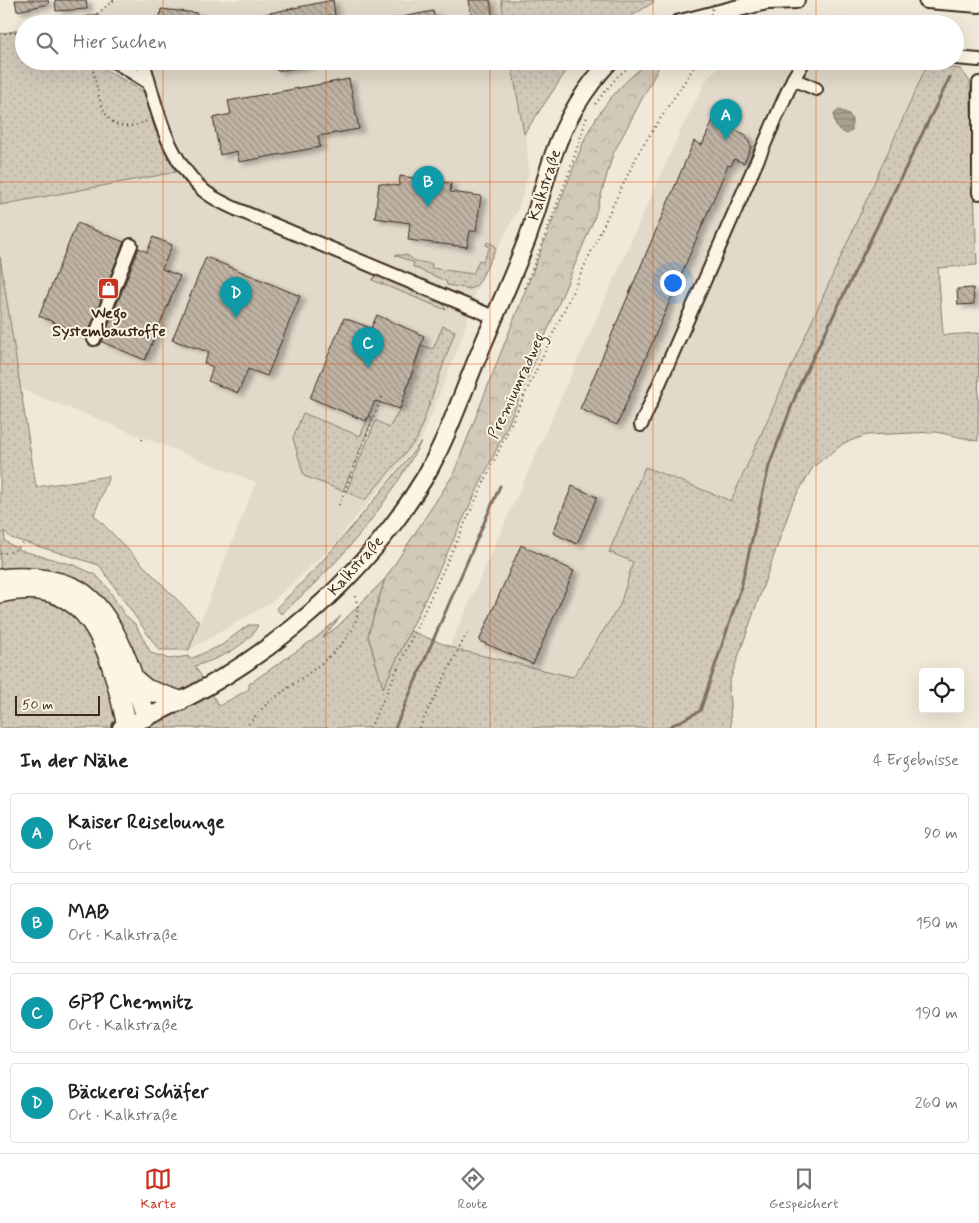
<!DOCTYPE html>
<html lang="de">
<head>
<meta charset="utf-8">
<style>
	:root { --surface:#fff; --page:#f6f6f6; --text:#202124; --muted:#757577; --line:#e0e0e0; --accent:#c8321e }
	body { margin:0; font-family:Mynerve,sans-serif; background:var(--page); color:var(--text) }
	.controls { position:absolute; right:15px; bottom:15px; display:grid; overflow:hidden; border-radius:5px; box-shadow:0 5px 20px #0002 }
	.controls button { width:45px; height:45px; display:grid; place-items:center; padding:0; border:0; border-bottom:1px solid var(--line); background:var(--surface); color:var(--text); font:25px sans-serif }
	.scale { position:absolute; left:15px; bottom:12px; width:85px; box-sizing:border-box; padding-left:5px; border:2px solid #3b2a1e; border-top:0; font-size:14px; line-height:18px; white-space:nowrap; color:#3b2a1e; -webkit-text-stroke:4px #fcf5e5; paint-order:stroke }
	.you { position:absolute; left:672px; top:282px; width:18px; height:18px; margin:-12px; border:4px solid #fff; border-radius:50%; background:#1a73e8; box-shadow:0 0 0 8px #1a73e833 }
	.badge { display:grid; place-items:center; width:32px; height:32px; border-radius:50%; background:var(--accent); color:#fff; font-size:16px; font-weight:700 }
	.pin { position:absolute; translate:-50% -41px; filter:drop-shadow(0 1px 2px #0008) }
	.pin::after { content:''; position:absolute; top:26px; width:18px; height:15px; background:inherit; clip-path:polygon(0 0,100% 0,50% 100%) }
	.list { margin:0; padding:0; list-style:none }
	h2 { display:flex; justify-content:space-between; align-items:center; height:65px; margin:0; padding:0 20px; font-size:21px }
	h2 small { font-size:16px; font-weight:400; color:var(--muted) }
	.list li { display:grid; grid-template-columns:32px 1fr auto; gap:15px; align-items:center; box-sizing:border-box; height:80px; margin:0 10px 10px; padding:0 10px; border:1px solid var(--line); border-radius:5px }
	.list b { display:block; font-size:19px; white-space:nowrap }
	.list p { margin:0; font-size:16px; white-space:nowrap; color:var(--muted) }
	.list em { font-size:16px; font-style:normal; color:var(--muted) }
	.icon { flex:none; width:28px; height:28px; fill:none; stroke:currentColor; stroke-width:2; stroke-linecap:round; stroke-linejoin:round }
	.map { position:relative; flex:none; width:979px; height:728px; overflow:hidden }
	.search { position:absolute; background:var(--surface); box-shadow:0 5px 20px #0002; left:15px; right:15px; top:15px; height:55px; display:flex; align-items:center; gap:12px; box-sizing:border-box; padding:0 18px; border-radius:28px; color:var(--muted); font-size:19px }
	.sheet { height:425px; background:var(--surface) }
	nav { display:flex; justify-content:space-around; align-items:center; box-sizing:border-box; height:70px; border-top:1px solid var(--line); background:var(--surface); font-size:14px; color:var(--muted) }
	nav a { display:grid; justify-items:center; gap:2px }
	nav .on { color:var(--accent) }
	.map>svg:first-child { display:block }
</style>
</head>
<body>
<div class="map">
<svg width="979" height="728" viewBox="0 0 979 728">
	<defs>
		<pattern id="grass-dots" width="8" height="8" patternUnits="userSpaceOnUse" patternTransform="scale(1.25)"><rect width="8" height="8" fill="#d2c9ba"/><path d="M2 2h.1M6 6h.1" fill="none" stroke="#b5ad9f" stroke-width="1.8" stroke-linecap="round"/></pattern>
		<pattern id="forest-crowns" width="20" height="18" patternUnits="userSpaceOnUse" patternTransform="scale(1.25)"><rect width="20" height="18" fill="#d2c9ba"/><path d="M2 6a3 3 0 1 1 6 0M12 15a3 3 0 1 1 6 0" fill="none" stroke="#b5ad9f"/></pattern>
		<pattern id="water-rules" width="6" height="5" patternUnits="userSpaceOnUse" patternTransform="scale(1.25)"><rect width="6" height="5" fill="#aaa091"/><path d="M0 2.5h6" fill="none" stroke="#8c8376"/></pattern>
		<pattern id="building-back-hatch" width="6" height="6" patternUnits="userSpaceOnUse" patternTransform="scale(1.25)"><rect width="6" height="6" fill="#beb3a4"/><path d="M-1 5l2 2M0 0l6 6M5-1l2 2" fill="none" stroke="#9c9285"/></pattern>
		<filter id="shadow"><feDropShadow dx="5.5" dy="3" stdDeviation="2.5" flood-color="#0004"/></filter>
	</defs>
	<rect width="100%" height="100%" fill="#f0e9d9"/>
	<filter id="ink" filterUnits="userSpaceOnUse"><feTurbulence type="fractalNoise" baseFrequency=".02" numOctaves="2"/><feDisplacementMap in="SourceGraphic" scale="10" xChannelSelector="R" yChannelSelector="G"/><feConvolveMatrix kernelMatrix="1 2 1 2 8 2 1 2 1" color-interpolation-filters="sRGB"/></filter>
	<g filter="url(#ink)">
		<!-- built -->
		<path fill="#e1d9c9" d="M 111,0 L 501,0 L 505,24 L 97,24 L 97,14 Z
			M 846,17 L 905,24 L 764,24 L 764,23 Z
			M 101,61 L 511,61 L 526,134 L 529,172 L 518,210 L 478,284 L 460,343 L 421,440 L 350,524 L 339,540 L 273,601 L 189,650 L 256,482 L 21,389 L 0,257 L 0,205 L 176,172 L 155,130 L 144,92 L 104,69 Z
			M 725,61 L 928,61 L 730,502 L 646,467 L 609,552 L 633,562 L 620,605 L 573,678 L 458,650 L 450,646 L 679,134 L 708,77 Z"/>
		<!-- grass -->
		<path fill="url(#grass-dots)" stroke="#867a6c" d="M 501,0 L 653,0 L 654,2 L 619,24 L 505,24 Z
			M 97,14 L 97,24 L 50,24 Z
			M 24,29 L 24,61 L 101,61 L 104,69 L 144,92 L 155,130 L 176,172 L 0,205 L 0,34 Z
			M 511,61 L 573,61 L 524,134 Z
			M 927,65 L 961,69 L 970,82 L 977,265 L 938,268 L 943,335 L 979,333 L 978,441 L 936,432 L 867,435 L 844,443 L 813,467 L 793,501 L 729,683 L 731,728 L 0,728 L 0,257 L 36,487 L 109,476 L 94,515 L 199,622 L 189,650 L 159,650 L 99,565 L 11,538 L 4,531 L 5,541 L 19,550 L 74,565 L 96,575 L 107,587 L 124,614 L 135,624 L 151,653 L 169,659 L 188,656 L 190,659 L 222,645 L 248,625 L 258,625 C 249,646 216,660 195,666 L 219,706 L 249,689 L 249,684 L 317,637 L 341,616 L 323,637 L 337,627 L 385,579 L 368,635 L 383,687 L 410,631 L 459,650 L 573,677 L 620,605 L 633,562 L 609,552 L 645,467 L 731,501 Z
			M 487,242 L 494,245 L 496,249 L 478,284 L 470,289 L 447,285 L 446,281 L 413,267 L 414,263 L 395,255 L 407,255 L 415,261 L 432,264 L 431,268 L 473,274 L 479,260 L 483,261 L 490,247 L 486,245 Z
			M 377,275 L 443,303 L 446,310 L 372,280 Z
			M 443,326 L 455,331 L 417,439 L 365,500 L 346,492 L 376,420 L 389,428 L 400,409 L 421,345 L 433,349 Z
			M 303,413 L 360,436 L 369,416 L 373,418 L 343,491 L 304,476 L 293,438 Z
			M 421,442 C 384,510 340,564 281,614 L 276,608 C 330,558 375,498 421,442 Z"/>
		<!-- forest -->
		<path fill="url(#forest-crowns)" stroke="#867a6c" d="M 650,61 L 662,61 L 613,154 L 594,219 L 508,425 L 383,688 L 368,635 L 385,579 L 453,475 L 585,138 C 601,106 621,83 650,61 Z"/>
		<!-- water -->
		<path fill="url(#water-rules)" stroke="#7e7163" d="M 839,110 L 849,114 L 852,120 L 852,130 L 847,134 C 836,129 834,126 834,114 Z"/>
		<g fill="none" stroke-linecap="round" stroke-linejoin="round">
			<!-- stream -->
			<path stroke="#7e7163" stroke-width="3" d="M 395,728 L 500,486
				M 667,728 L 700,711 L 740,591 L 769,466 L 800,384 L 950,77"/>
		</g>
		<!-- building -->
		<path fill="url(#building-back-hatch)" stroke="#3b2a1e" filter="url(#shadow)" d="M 15,0 L 48,0 L 49,4 L 17,11 Z
			M 55,0 L 86,0 L 87,9 L 56,11 Z
			M 333,0 L 335,15 L 290,24 L 261,24 L 260,15 Z
			M 469,0 L 490,0 L 494,24 L 472,24 Z
			M 161,9 L 197,13 L 196,24 L 159,24 Z
			M 433,11 L 436,24 L 393,24 L 392,19 Z
			M 276,61 L 308,61 L 308,66 L 277,71 Z
			M 349,79 L 359,129 L 318,136 L 320,147 L 239,162 L 237,151 L 220,155 L 213,118 L 231,114 L 228,101 Z
			M 713,120 L 746,135 L 751,147 L 744,163 L 734,159 L 731,166 L 728,165 L 617,425 L 580,409 L 694,141 L 702,145 Z
			M 400,176 L 451,183 L 450,192 L 481,196 L 476,231 L 470,231 L 467,247 L 408,240 L 410,223 L 375,218 L 379,183 L 399,186 Z
			M 77,223 L 124,242 L 87,336 L 39,316 Z
			M 153,237 L 172,245 L 162,269 L 180,276 L 145,360 L 102,342 L 139,248 L 147,252 Z
			M 206,257 L 300,296 L 267,376 L 248,369 L 238,393 L 208,381 L 213,367 L 204,363 L 209,352 L 172,340 Z
			M 973,288 L 974,304 L 958,305 L 957,289 Z
			M 377,315 L 424,336 L 400,409 L 375,401 L 366,421 L 310,398 L 344,318 L 371,328 Z
			M 572,486 L 597,497 L 577,544 L 553,533 Z
			M 521,545 L 574,571 L 533,664 L 479,641 Z"/>
		<g fill="none" stroke-linecap="round" stroke-linejoin="round">
			<defs>
				<path id="minor" d="M 955,58 L 979,60
					M 114,61 L 149,83
					M 143,61 C 156,107 166,157 203,190 C 212,198 225,204 236,209 L 494,317
					M 793,79 L 816,89
					M 979,83 L 979,193
					M 94,339 L 131,245
					M 641,425 L 793,79 L 804,61"/>
				<path id="major" d="M 927,0 L 979,4
					M 768,1 L 796,0
					M 677,24 L 770,0
					M 121,728 C 245,679 356,592 425,477 C 445,442 459,403 474,366 C 490,327 508,287 524,247 C 537,216 543,184 554,153 C 566,119 586,87 610,61"/>
				<path id="highway" d="M 0,579 C 25,576 48,577 72,587 C 113,604 134,678 146,717
					M 0,593 C 95,571 111,656 127,726
					M 134,679 L 146,689 L 180,701"/>
			</defs>
			<!-- minor casing -->
			<use href="#minor" stroke="#3b2a1e" stroke-width="16"/>
			<!-- major casing -->
			<use href="#major" stroke="#3b2a1e" stroke-width="20"/>
			<!-- highway casing -->
			<use href="#highway" stroke="#3b2a1e" stroke-width="22"/>
			<!-- path -->
			<path stroke="#3b2a1e" stroke-width="2" stroke-dasharray="1 4" stroke-linecap="butt" d="M 64,24 L 97,14 L 114,0
				M 92,24 L 97,14
				M 0,34 L 24,31
				M 91,61 C 100,97 100,143 149,120
				M 595,104 L 618,76 L 637,61
				M 525,288 L 570,170 L 587,117
				M 142,440 L 144,436
				M 339,505 L 383,394
				M 0,554 L 14,551 L 26,541
				M 245,728 C 252,720 258,712 266,705 C 292,681 378,638 353,593
				M 370,728 L 610,211 L 640,150 L 698,61
				M 419,728 L 467,633"/>
			<!-- minor -->
			<use href="#minor" stroke="#fcf5e5" stroke-width="12"/>
			<!-- major -->
			<use href="#major" stroke="#fcf5e5" stroke-width="16"/>
			<!-- highway -->
			<use href="#highway" stroke="#fcf5e5" stroke-width="19"/>
			<!-- path-bridge -->
			<path stroke="#3b2a1e" stroke-width="2" stroke-dasharray="1 4" stroke-linecap="butt" d="M 708,24 L 715,0"/>
		</g>
	</g>
	<!-- grid -->
	<path fill="none" stroke="#df570d" stroke-width="1" stroke-opacity="0.55" d="M 163,0 L 163,24M 326,0 L 326,24M 490,0 L 490,24M 653,0 L 653,24M 816,0 L 816,24M 163,61 L 163,728M 326,61 L 326,728M 490,61 L 490,728M 653,61 L 653,728M 816,61 L 816,728M 0,182 L 979,182M 0,364 L 979,364M 0,546 L 979,546"/>
	<!-- icons -->
	<defs>
		<symbol id="shop-square" viewBox="-11 -11 22 22"><rect x="-9" y="-9" width="18" height="18" rx="4" fill="#c8321e" stroke="#fcf5e5"/><path d="M-5-2.5h2.3a2.7 3.5 0 0 1 5.4 0H5L5.5 6h-11ZM-1.5-2.5h3a1.5 2.3 0 0 0-3 0Z" fill="#fff"/></symbol>
	</defs>
	<g fill-rule="evenodd">
		<use href="#shop-square" x="96" y="276" width="25" height="25"/>
	</g>
	<g text-anchor="middle" dominant-baseline="central" stroke-width="4" stroke-linejoin="round" paint-order="stroke">
		<!-- street labels -->
		<g font-size="16" fill="#3b2a1e" stroke="#fcf5e5">
			<text transform="translate(545 185) rotate(-72)">Kalkstraße</text>
			<text transform="translate(517 386) rotate(-65)">Premiumradweg</text>
			<text transform="translate(356 566) rotate(-48)">Kalkstraße</text>
		</g>
		<!-- poi labels -->
		<g font-size="16" font-weight="bold" fill="#3b2a1e" stroke="#fcf5e5">
			<text x="109" y="313">Wego<tspan x="109" dy="18">Systembaustoffe</tspan></text>
		</g>
	</g>
</svg>
<div class="controls">
<button><svg class="icon" aria-label="locate" viewBox="0 0 24 24"><circle cx="12" cy="12" r="6"/><path d="M12 2v4M12 18v4M2 12h4M18 12h4"/></svg></button>
</div>
<div class="scale">50 m</div>
<div class="you"></div>
<div class="pin badge" style="left:726px;top:140px;background:#0f9aa8">A</div>
<div class="pin badge" style="left:428px;top:207px;background:#0f9aa8">B</div>
<div class="pin badge" style="left:368px;top:368px;background:#0f9aa8">C</div>
<div class="pin badge" style="left:236px;top:318px;background:#0f9aa8">D</div>
<div class="search"><svg class="icon" aria-label="search" viewBox="0 0 24 24"><circle cx="10" cy="10" r="6"/><path d="M15 15l6 6"/></svg>Hier suchen</div>
</div>
<section class="sheet">
<h2>In der Nähe<small>4 Ergebnisse</small></h2>
<ul class="list">
<li><span class="badge" style="background:#0f9aa8">A</span><div><b>Kaiser Reiselounge</b><p>Ort</p></div><em>90 m</em></li>
<li><span class="badge" style="background:#0f9aa8">B</span><div><b>MAB</b><p>Ort · Kalkstraße</p></div><em>150 m</em></li>
<li><span class="badge" style="background:#0f9aa8">C</span><div><b>GPP Chemnitz</b><p>Ort · Kalkstraße</p></div><em>190 m</em></li>
<li><span class="badge" style="background:#0f9aa8">D</span><div><b>Bäckerei Schäfer</b><p>Ort · Kalkstraße</p></div><em>260 m</em></li>
</ul>
</section>
<nav>
<a class="on"><svg class="icon" aria-label="map" viewBox="0 0 24 24"><path d="M3 6l6-2 6 2 6-2v14l-6 2-6-2-6 2zM9 4v14M15 6v14"/></svg>Karte</a>
<a><svg class="icon" aria-label="directions" viewBox="0 0 24 24"><path d="M12 3l9 9-9 9-9-9zM9 14v-3h6M13 9l2 2-2 2"/></svg>Route</a>
<a><svg class="icon" aria-label="saved" viewBox="0 0 24 24"><path d="M7 4h10v16l-5-4-5 4z"/></svg>Gespeichert</a>
</nav>
</body>
</html>
